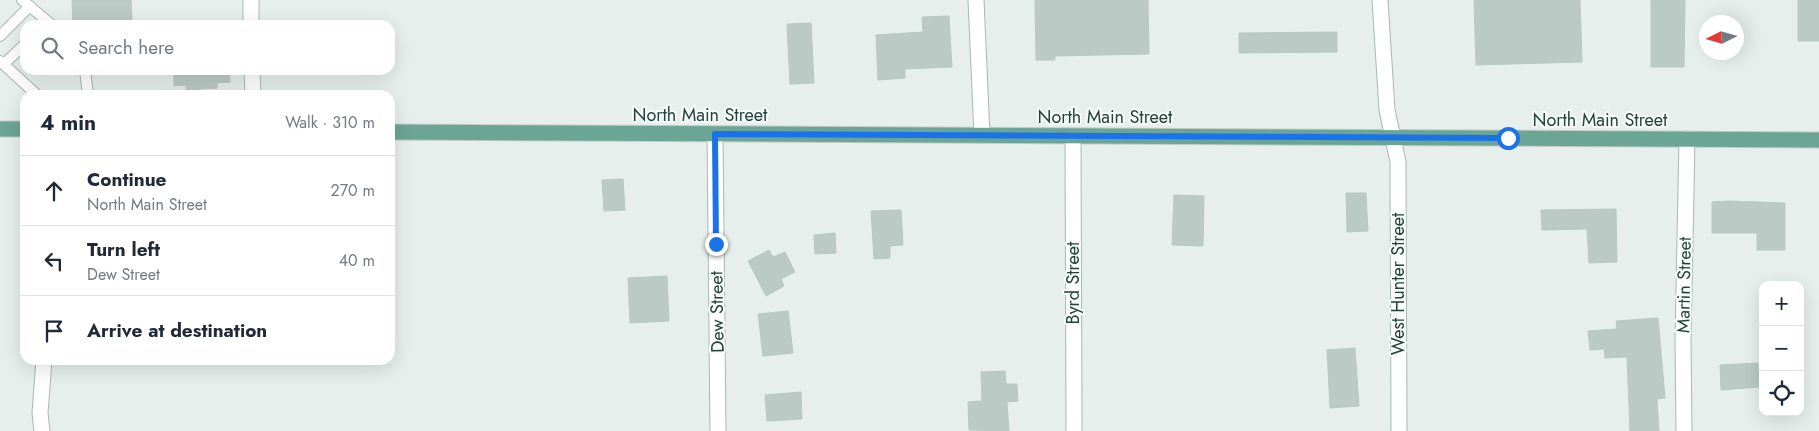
<!DOCTYPE html>
<html lang="en">
<head>
<meta charset="utf-8">
<style>
	:root { --surface:#fff; --page:#f6f6f7; --text:#1f2937; --muted:#747a83; --line:#e0e1e3 }
	body { margin:0; font-family:Jost,sans-serif; background:var(--page); color:var(--text) }
	.controls { position:absolute; right:15px; bottom:15px; display:grid; overflow:hidden; border-radius:10px; box-shadow:0 5px 20px #0002 }
	.controls button { width:45px; height:45px; display:grid; place-items:center; padding:0; border:0; border-bottom:1px solid var(--line); background:var(--surface); color:var(--text); font:25px sans-serif }
	.compass { position:absolute; left:1699px; top:15px; width:45px; height:45px; border-radius:50%; background:var(--surface); box-shadow:0 5px 20px #0002; rotate:265deg }
	.stop { position:absolute; width:15px; height:15px; margin:-11px; border:4px solid #1a73e8; border-radius:50%; background:#fff }
	.stop.end { background:#1a73e8; border-color:#fff; box-shadow:0 1px 5px #0008 }
	.list { margin:0; padding:0; list-style:none }
	h2 { display:flex; justify-content:space-between; align-items:center; height:65px; margin:0; padding:0 20px; font-size:21px }
	h2 small { font-size:16px; font-weight:400; color:var(--muted) }
	.list li { display:grid; grid-template-columns:32px 1fr auto; gap:15px; align-items:center; box-sizing:border-box; height:70px; padding:0 20px; border-top:1px solid var(--line) }
	.list b { display:block; font-size:19px; white-space:nowrap }
	.list p { margin:0; font-size:16px; white-space:nowrap; color:var(--muted) }
	.list em { font-size:16px; font-style:normal; color:var(--muted) }
	.icon { flex:none; width:28px; height:28px; fill:none; stroke:currentColor; stroke-width:2; stroke-linecap:round; stroke-linejoin:round }
	.map { position:relative; flex:none; width:1819px; height:431px; overflow:hidden }
	.search { position:absolute; background:var(--surface); box-shadow:0 5px 20px #0002; left:20px; top:20px; width:375px; height:55px; display:flex; align-items:center; gap:12px; box-sizing:border-box; padding:0 18px; border-radius:15px; color:var(--muted); font-size:19px }
	.panel { position:absolute; background:var(--surface); box-shadow:0 5px 20px #0002; left:20px; top:90px; width:375px; height:275px; border-radius:15px }
	.map>svg:first-child { display:block }
</style>
</head>
<body>
<div class="map">
<svg width="1819" height="431" viewBox="0 0 1819 431">
	<rect width="100%" height="100%" fill="#e6efeb"/>
	<!-- building -->
	<path fill="#bbcac4" stroke="#b8c9c2" d="M 72,0 L 131,0 L 132,21 L 73,24 Z
		M 1035,0 L 1148,0 L 1149,54 L 1055,56 L 1055,60 L 1036,60 Z
		M 1474,0 L 1580,0 L 1582,62 L 1476,65 Z
		M 1651,0 L 1685,0 L 1684,67 L 1651,67 Z
		M 1798,0 L 1819,0 L 1819,41 L 1798,41 Z
		M 949,16 L 952,67 L 905,69 L 905,78 L 878,80 L 876,35 L 923,32 L 922,17 Z
		M 811,23 L 814,83 L 790,84 L 787,24 Z
		M 1337,32 L 1337,52 L 1239,53 L 1239,33 Z
		M 174,70 L 229,70 L 230,82 L 217,83 L 217,88 L 186,90 L 186,85 L 174,86 Z
		M 623,179 L 625,210 L 604,211 L 602,180 Z
		M 1346,193 L 1366,193 L 1368,231 L 1347,232 Z
		M 1174,195 L 1204,196 L 1203,246 L 1172,245 Z
		M 1729,201 L 1785,203 L 1785,250 L 1757,250 L 1757,233 L 1712,233 L 1712,202 Z
		M 1616,209 L 1617,262 L 1589,263 L 1587,229 L 1542,230 L 1541,210 Z
		M 901,210 L 903,245 L 890,246 L 890,258 L 874,259 L 871,211 Z
		M 835,233 L 836,253 L 815,254 L 814,235 Z
		M 769,250 L 773,257 L 785,252 L 795,272 L 781,279 L 784,286 L 766,296 L 748,261 Z
		M 667,276 L 669,321 L 630,323 L 628,278 Z
		M 788,311 L 793,353 L 763,356 L 758,314 Z
		M 1658,318 L 1665,398 L 1657,399 L 1659,431 L 1630,431 L 1627,357 L 1605,358 L 1604,349 L 1590,350 L 1588,331 L 1617,329 L 1616,321 Z
		M 1355,348 L 1359,406 L 1330,408 L 1327,350 Z
		M 1758,363 L 1759,387 L 1721,390 L 1720,365 Z
		M 1005,371 L 1006,384 L 1017,384 L 1018,401 L 1007,402 L 1009,431 L 969,430 L 968,402 L 982,401 L 981,372 Z
		M 801,392 L 802,419 L 767,421 L 765,395 Z"/>
	<g fill="none" stroke-linecap="round" stroke-linejoin="round">
		<defs>
			<path id="lane" d="M 22,0 L 52,25
				M 0,36 L 30,6
				M 0,61 L 37,95
				M 4,64 L 25,44
				M 85,70 L 88,95"/>
			<path id="street" d="M 251,0 L 251,25
				M 976,0 L 982,135
				M 1380,0 L 1387,110 L 1398,162 L 1399,431
				M 252,70 L 253,95
				M 715,134 L 718,431
				M 1073,136 L 1074,431
				M 42,431 L 40,413 L 44,360
				M 1684,431 L 1683,341 L 1687,139"/>
			<path id="primary" d="M 0,129 L 25,129
				M 390,132 L 1819,140"/>
		</defs>
		<!-- lane casing -->
		<use href="#lane" stroke="#a8b8b2" stroke-width="12"/>
		<!-- street casing -->
		<use href="#street" stroke="#a8b8b2" stroke-width="17"/>
		<!-- primary casing -->
		<use href="#primary" stroke="#c2cac8" stroke-width="17"/>
		<!-- lane -->
		<use href="#lane" stroke="#fff" stroke-width="10"/>
		<!-- street -->
		<use href="#street" stroke="#fff" stroke-width="15"/>
		<!-- primary -->
		<use href="#primary" stroke="#6aa596" stroke-width="15"/>
	</g>
	<g fill="none" stroke-linecap="round" stroke-linejoin="round">
		<!-- route -->
		<path stroke="#1a73e8" stroke-width="6" d="M 716,244 L 715,134 L 1508,138"/>
	</g>
	<g text-anchor="middle" dominant-baseline="central" stroke-width="4" stroke-linejoin="round" paint-order="stroke">
		<!-- street labels -->
		<g font-size="18" fill="#24423a" stroke="#f7fbf9">
			<text x="700" y="115">North Main Street</text>
			<text x="1105" y="117">North Main Street</text>
			<text x="1600" y="120">North Main Street</text>
			<text transform="translate(1073 283) rotate(-90)">Byrd Street</text>
			<text transform="translate(1398 284) rotate(-90)">West Hunter Street</text>
			<text transform="translate(1684 285) rotate(-89)">Martin Street</text>
			<text transform="translate(717 312) rotate(-91)">Dew Street</text>
		</g>
	</g>
</svg>
<div class="controls">
<button>+</button>
<button>−</button>
<button><svg class="icon" aria-label="locate" viewBox="0 0 24 24"><circle cx="12" cy="12" r="6"/><path d="M12 2v4M12 18v4M2 12h4M18 12h4"/></svg></button>
</div>
<svg class="compass" viewBox="-18 -18 36 36"><path d="M0-13l5 13h-10z" fill="#e53935"/><path d="M0 13l5-13h-10z" fill="#747a83"/></svg>
<div class="stop" style="left:1508px;top:138px"></div>
<div class="stop end" style="left:716px;top:244px"></div>
<div class="search"><svg class="icon" aria-label="search" viewBox="0 0 24 24"><circle cx="10" cy="10" r="6"/><path d="M15 15l6 6"/></svg>Search here</div>
<section class="panel">
<h2>4 min<small>Walk · 310 m</small></h2>
<ul class="list">
<li><svg class="icon" aria-label="ahead" viewBox="0 0 24 24"><path d="M12 20V5M6 11l6-6 6 6"/></svg><div><b>Continue</b><p>North Main Street</p></div><em>270 m</em></li>
<li><svg class="icon" aria-label="left" viewBox="0 0 24 24"><path d="M17 20v-9H6M10 6l-5 5 5 5"/></svg><div><b>Turn left</b><p>Dew Street</p></div><em>40 m</em></li>
<li><svg class="icon" aria-label="arrive" viewBox="0 0 24 24"><path d="M6 21V4h12l-3 4 3 4H6"/></svg><div><b>Arrive at destination</b></div></li>
</ul>
</section>
</div>
</body>
</html>
